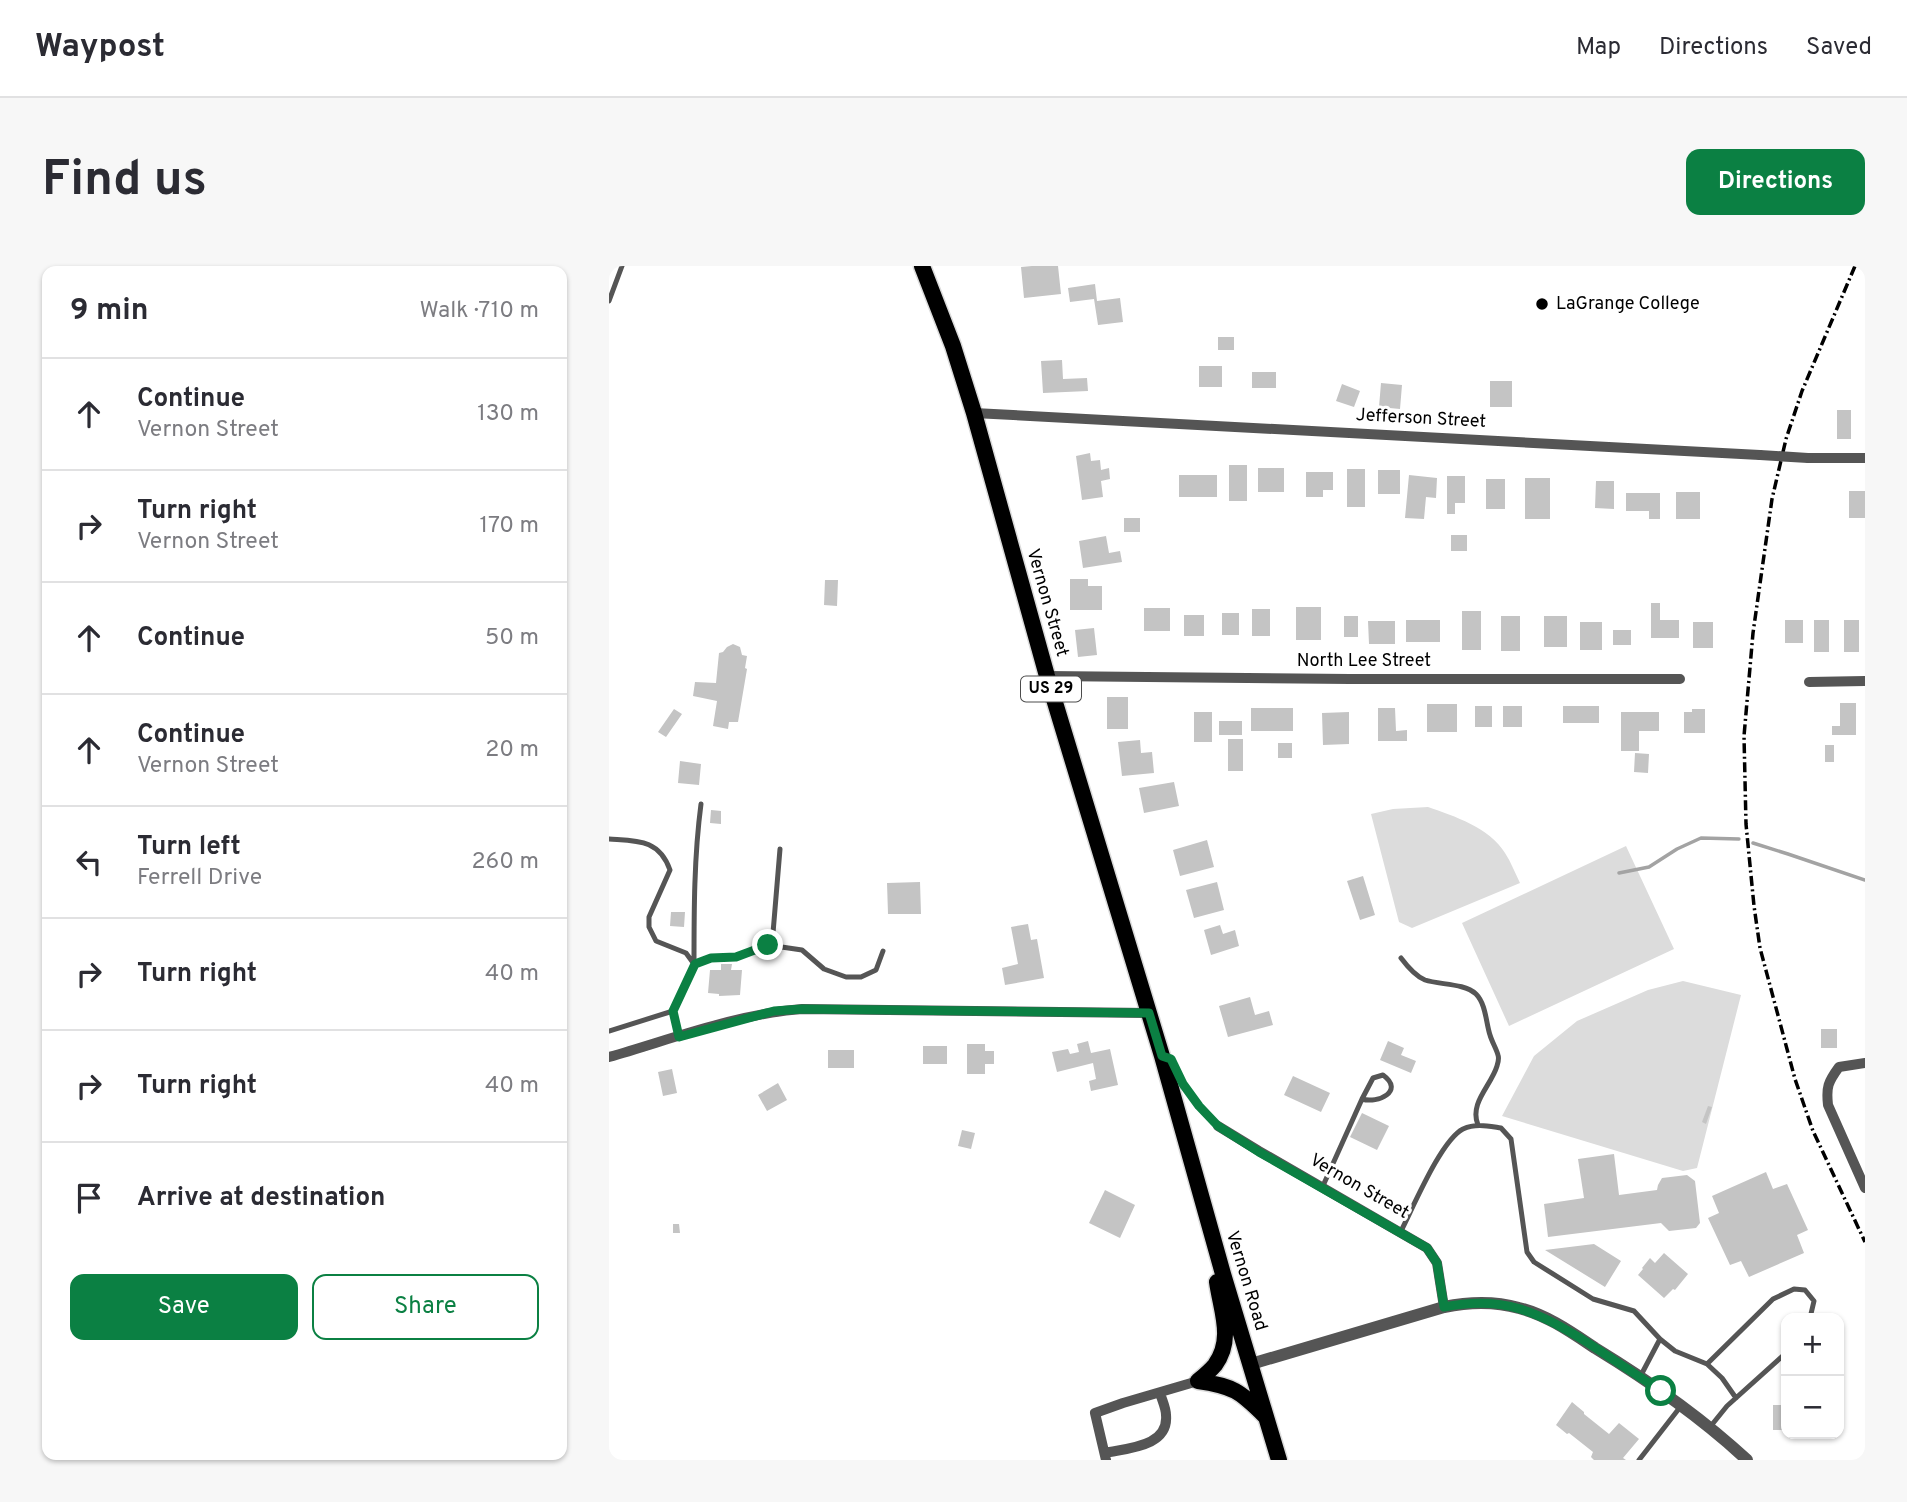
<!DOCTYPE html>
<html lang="en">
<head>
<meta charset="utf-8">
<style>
	:root { --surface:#fff; --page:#f7f7f7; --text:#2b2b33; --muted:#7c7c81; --line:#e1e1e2; --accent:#0b8043 }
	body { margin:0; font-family:Overpass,sans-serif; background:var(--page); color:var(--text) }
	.controls { position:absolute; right:21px; bottom:21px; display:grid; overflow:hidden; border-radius:14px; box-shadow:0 2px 5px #0004 }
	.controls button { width:63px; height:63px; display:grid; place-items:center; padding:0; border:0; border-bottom:2px solid var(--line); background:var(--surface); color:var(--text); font:35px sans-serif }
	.stop { position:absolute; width:21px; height:21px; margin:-16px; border:5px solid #0b8043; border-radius:50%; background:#fff }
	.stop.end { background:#0b8043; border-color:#fff; box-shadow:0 2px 7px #0008 }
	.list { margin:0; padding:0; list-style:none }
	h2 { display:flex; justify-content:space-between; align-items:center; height:91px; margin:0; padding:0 28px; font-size:30px }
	h2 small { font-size:23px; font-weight:400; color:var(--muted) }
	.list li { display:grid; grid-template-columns:46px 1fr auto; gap:21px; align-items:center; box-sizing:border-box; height:112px; padding:0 28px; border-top:2px solid var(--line) }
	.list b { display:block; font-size:26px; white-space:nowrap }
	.list p { margin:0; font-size:23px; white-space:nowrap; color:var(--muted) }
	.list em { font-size:23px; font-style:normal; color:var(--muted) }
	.actions { display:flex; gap:14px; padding:21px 28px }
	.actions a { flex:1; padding:16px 0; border:2px solid var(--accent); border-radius:14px; text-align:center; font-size:24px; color:var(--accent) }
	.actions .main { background:var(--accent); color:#fff }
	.icon { flex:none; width:38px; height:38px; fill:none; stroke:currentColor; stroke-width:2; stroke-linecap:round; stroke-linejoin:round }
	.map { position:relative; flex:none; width:1256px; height:1194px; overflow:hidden; border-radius:14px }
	header { display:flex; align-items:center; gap:42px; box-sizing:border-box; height:98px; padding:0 35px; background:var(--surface); border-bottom:2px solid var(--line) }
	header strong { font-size:33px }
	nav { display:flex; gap:38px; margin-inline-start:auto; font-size:24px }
	.intro { display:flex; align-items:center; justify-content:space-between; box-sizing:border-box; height:168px; padding:0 42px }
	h1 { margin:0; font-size:49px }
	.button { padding:18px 32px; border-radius:14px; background:var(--accent); color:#fff; font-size:24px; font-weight:700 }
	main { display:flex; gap:42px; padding:0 42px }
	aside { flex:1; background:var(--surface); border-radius:14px; box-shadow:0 2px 5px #0004 }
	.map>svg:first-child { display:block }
</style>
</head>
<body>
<header>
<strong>Waypost</strong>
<nav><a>Map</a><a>Directions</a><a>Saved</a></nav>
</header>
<div class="intro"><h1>Find us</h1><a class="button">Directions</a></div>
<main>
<aside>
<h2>9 min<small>Walk · 710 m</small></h2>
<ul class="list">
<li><svg class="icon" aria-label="ahead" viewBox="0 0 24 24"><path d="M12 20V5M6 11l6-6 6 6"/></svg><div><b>Continue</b><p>Vernon Street</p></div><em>130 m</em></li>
<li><svg class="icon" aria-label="right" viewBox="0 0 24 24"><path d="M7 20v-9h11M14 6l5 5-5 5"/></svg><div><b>Turn right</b><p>Vernon Street</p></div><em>170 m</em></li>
<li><svg class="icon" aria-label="ahead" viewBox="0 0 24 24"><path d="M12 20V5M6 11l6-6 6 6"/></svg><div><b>Continue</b></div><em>50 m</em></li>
<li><svg class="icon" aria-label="ahead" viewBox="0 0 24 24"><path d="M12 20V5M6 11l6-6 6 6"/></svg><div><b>Continue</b><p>Vernon Street</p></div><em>20 m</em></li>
<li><svg class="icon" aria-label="left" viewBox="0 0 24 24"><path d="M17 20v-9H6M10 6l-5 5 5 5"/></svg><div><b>Turn left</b><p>Ferrell Drive</p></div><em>260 m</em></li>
<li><svg class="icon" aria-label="right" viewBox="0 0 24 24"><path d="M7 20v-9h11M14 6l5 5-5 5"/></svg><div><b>Turn right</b></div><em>40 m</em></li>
<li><svg class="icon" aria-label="right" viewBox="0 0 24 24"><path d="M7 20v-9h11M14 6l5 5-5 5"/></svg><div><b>Turn right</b></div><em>40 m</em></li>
<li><svg class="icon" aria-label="arrive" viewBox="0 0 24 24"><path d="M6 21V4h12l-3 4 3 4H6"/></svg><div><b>Arrive at destination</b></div></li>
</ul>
<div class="actions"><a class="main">Save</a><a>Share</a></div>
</aside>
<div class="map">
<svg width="1256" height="1194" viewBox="0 0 1256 1194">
	<rect width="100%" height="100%" fill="#fff"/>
	<!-- green -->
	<path fill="#dcdcdc" d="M 819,541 C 845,550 881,562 896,587 C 902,596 906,607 911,617 L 803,662 L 790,656 L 762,548 L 784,543 Z
		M 1017,580 L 1065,683 L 900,760 L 853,657 Z
		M 1074,715 L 1132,729 L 1088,902 L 1074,905 L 893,850 L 925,790 L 968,755 L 1039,724 Z"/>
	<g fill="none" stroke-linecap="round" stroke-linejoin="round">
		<!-- stream -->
		<path stroke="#a3a3a3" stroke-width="3.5" d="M 1144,577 L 1179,588 L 1256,614
			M 1010,607 L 1040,601 L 1068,583 L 1092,572 L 1130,573"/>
	</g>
	<!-- building -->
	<path fill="#c4c4c4" d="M 423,0 L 449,0 L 452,28 L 415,32 L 412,1 Z
		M 486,18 L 488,35 L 511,32 L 514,56 L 489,59 L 485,33 L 461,36 L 459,22 Z
		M 609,71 L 625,71 L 625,84 L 609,84 Z
		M 453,94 L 454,113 L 478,112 L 479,125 L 434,127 L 432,95 Z
		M 590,100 L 613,100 L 613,121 L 590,121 Z
		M 643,106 L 667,106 L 667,122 L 643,122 Z
		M 881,115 L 903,115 L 903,141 L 881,141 Z
		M 772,117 L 793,119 L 791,143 L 770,141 Z
		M 733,118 L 751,125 L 745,141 L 727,135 Z
		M 1228,144 L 1242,144 L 1242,173 L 1228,173 Z
		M 481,187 L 482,195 L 491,194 L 492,204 L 500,202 L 501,213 L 492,215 L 494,231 L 473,234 L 467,190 Z
		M 620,199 L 638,199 L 638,235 L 620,235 Z
		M 649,202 L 675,202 L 675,226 L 649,226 Z
		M 738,203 L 756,203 L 756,241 L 738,241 Z
		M 769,204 L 791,204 L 791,228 L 769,228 Z
		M 697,206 L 724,206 L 724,224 L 714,224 L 714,231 L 697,231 Z
		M 570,209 L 608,209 L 608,231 L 570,231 Z
		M 800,209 L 828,212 L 827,232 L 817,231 L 815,253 L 796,252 Z
		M 838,210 L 856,210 L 856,237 L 846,237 L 846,248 L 838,248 Z
		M 916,212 L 941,212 L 941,253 L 916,253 Z
		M 877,213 L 896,213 L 896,243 L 877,243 Z
		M 987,215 L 1005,215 L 1005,243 L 986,242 Z
		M 1240,225 L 1256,225 L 1256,252 L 1240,252 Z
		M 1067,226 L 1091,226 L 1091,253 L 1067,253 Z
		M 1017,227 L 1051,227 L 1051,253 L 1040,253 L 1040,245 L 1017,245 Z
		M 515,252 L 531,252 L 531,266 L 515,266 Z
		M 842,269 L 858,269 L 858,285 L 842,285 Z
		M 497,270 L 500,287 L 511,285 L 513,296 L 474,302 L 470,275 Z
		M 461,313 L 479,313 L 479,320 L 493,320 L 493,344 L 461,344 Z
		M 216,314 L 229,314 L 228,340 L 215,339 Z
		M 1042,337 L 1051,337 L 1051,354 L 1070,354 L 1070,372 L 1042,372 Z
		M 687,341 L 712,341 L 712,374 L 687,374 Z
		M 535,342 L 561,342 L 561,365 L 535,365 Z
		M 643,343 L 661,343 L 661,370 L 643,370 Z
		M 853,345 L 872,345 L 872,384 L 853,384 Z
		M 613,347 L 630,347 L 630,369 L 613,369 Z
		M 575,349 L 595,349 L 595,370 L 575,370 Z
		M 735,350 L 749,350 L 749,371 L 735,371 Z
		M 892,350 L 911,350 L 911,385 L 892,385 Z
		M 935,350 L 958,350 L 958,381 L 935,381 Z
		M 797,354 L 831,354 L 831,376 L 797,376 Z
		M 1176,354 L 1194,354 L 1194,377 L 1176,377 Z
		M 1205,354 L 1220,354 L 1220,386 L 1205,386 Z
		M 1235,354 L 1250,354 L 1250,386 L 1235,386 Z
		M 759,355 L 786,355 L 786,378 L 760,378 Z
		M 971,356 L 993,356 L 993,384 L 971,384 Z
		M 1084,356 L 1104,356 L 1104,382 L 1084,382 Z
		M 485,362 L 488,389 L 469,391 L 466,364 Z
		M 1004,364 L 1022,364 L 1022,379 L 1004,379 Z
		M 124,378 L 131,381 L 133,389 L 138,390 L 136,402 L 138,403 L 129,456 L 120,456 L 119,463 L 104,460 L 108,435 L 84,430 L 86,416 L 107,417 L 110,387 L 114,386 L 118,381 Z
		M 498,431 L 519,431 L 519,463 L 498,463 Z
		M 1231,437 L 1247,437 L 1247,469 L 1223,469 L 1223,460 L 1231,460 Z
		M 818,438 L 848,438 L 848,466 L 818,466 Z
		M 866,440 L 883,440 L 883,461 L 866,461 Z
		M 894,440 L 913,440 L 913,461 L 894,461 Z
		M 954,440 L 990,440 L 990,457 L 954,457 Z
		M 642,442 L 684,442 L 684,465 L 642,465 Z
		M 769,442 L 786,442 L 787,465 L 798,464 L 798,475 L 769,475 Z
		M 65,443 L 73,448 L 57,471 L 49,466 Z
		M 1083,443 L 1096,443 L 1096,467 L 1075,467 L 1075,446 L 1083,446 Z
		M 585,446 L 603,446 L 603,476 L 585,476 Z
		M 740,446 L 740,478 L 714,479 L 713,447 Z
		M 1012,446 L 1050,446 L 1050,465 L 1030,465 L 1030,485 L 1012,485 Z
		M 610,455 L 633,455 L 633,469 L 610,469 Z
		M 619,473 L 634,473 L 634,505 L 619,505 Z
		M 531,474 L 532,487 L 543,486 L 545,507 L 513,510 L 509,476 Z
		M 669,477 L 683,477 L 683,492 L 669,492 Z
		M 1216,479 L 1225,479 L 1225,496 L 1216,496 Z
		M 1026,487 L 1040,488 L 1039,507 L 1025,506 Z
		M 71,495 L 92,498 L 90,519 L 69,517 Z
		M 565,516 L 570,540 L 535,547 L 530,522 Z
		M 102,544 L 112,545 L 112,558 L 101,557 Z
		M 598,574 L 605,601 L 571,610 L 564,584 Z
		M 754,610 L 766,649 L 751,654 L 738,615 Z
		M 311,616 L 312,648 L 279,648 L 278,617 Z
		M 608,616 L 615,644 L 585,652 L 577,624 Z
		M 62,646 L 76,646 L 75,661 L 61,660 Z
		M 419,658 L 422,674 L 428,673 L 435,712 L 396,719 L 393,702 L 409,698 L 402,661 Z
		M 611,659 L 614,668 L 626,664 L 630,680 L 602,689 L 595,664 Z
		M 112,698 L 123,698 L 122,704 L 133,704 L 131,729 L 110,730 L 110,728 L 99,727 L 101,704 L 112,704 Z
		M 641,731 L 646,749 L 660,745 L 664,759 L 619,771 L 610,740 Z
		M 1212,763 L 1228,763 L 1228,782 L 1212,782 Z
		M 479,775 L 482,787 L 501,783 L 509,819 L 482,825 L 480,815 L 487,813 L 484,797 L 448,806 L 443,786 L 459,783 L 461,788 L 470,786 L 468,778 Z
		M 779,775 L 795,782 L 792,789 L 807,795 L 802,807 L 771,794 Z
		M 358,778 L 376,778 L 376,785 L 385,785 L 385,798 L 376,798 L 376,808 L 358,808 Z
		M 314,780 L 338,780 L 338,798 L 314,798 Z
		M 219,784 L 245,784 L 245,802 L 219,802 Z
		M 63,803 L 68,827 L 54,830 L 49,806 Z
		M 684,810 L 721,827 L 712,846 L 675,829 Z
		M 169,817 L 178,834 L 158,845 L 149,829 Z
		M 1099,840 L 1103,841 L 1097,858 L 1093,856 Z
		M 753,847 L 780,860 L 768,884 L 741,871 Z
		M 353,864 L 366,867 L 362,883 L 349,880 Z
		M 1005,888 L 1010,929 L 1048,924 L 1049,919 L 1053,912 L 1078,909 L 1086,915 L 1091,957 L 1087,962 L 1060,965 L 1052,957 L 939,971 L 935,938 L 975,932 L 969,893 Z
		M 1157,906 L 1164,923 L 1178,918 L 1199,964 L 1188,969 L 1195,987 L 1140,1011 L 1132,995 L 1121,999 L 1099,952 L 1110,947 L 1103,930 Z
		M 496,924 L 526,939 L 511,972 L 480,957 Z
		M 64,958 L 70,958 L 71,967 L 64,967 Z
		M 985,978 L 1012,995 L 996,1021 L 936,984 Z
		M 1055,987 L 1079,1008 L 1066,1024 L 1064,1023 L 1055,1032 L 1029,1009 L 1034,1003 L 1033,1002 L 1041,992 L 1046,997 Z
		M 963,1136 L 975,1146 L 975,1148 L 1000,1168 L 1010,1157 L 1030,1173 L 1014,1192 L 1017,1194 L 985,1194 L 982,1191 L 984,1186 L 960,1167 L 958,1168 L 947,1159 Z
		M 1164,1139 L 1177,1139 L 1177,1164 L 1164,1164 Z"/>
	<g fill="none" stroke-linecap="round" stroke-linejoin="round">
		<defs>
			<path id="primary" d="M 313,0 L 344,80 L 365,147 L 438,410 L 553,790 L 614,1008 L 670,1194
				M 589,1115 C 595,1110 601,1105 606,1099 C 625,1073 612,1045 608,1016
				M 589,1115 C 624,1120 631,1125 656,1150"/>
		</defs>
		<!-- primary casing -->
		<use href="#primary" stroke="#dbdbdb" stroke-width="19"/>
		<!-- path -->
		<path stroke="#777" stroke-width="2.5" stroke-dasharray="2 3.5" stroke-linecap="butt" d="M 577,822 L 590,840 L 601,852"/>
		<!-- service -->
		<path stroke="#555" stroke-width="5" d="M 0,35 L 13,0
			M 0,573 C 28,575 50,573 61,604 L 40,651 L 40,661 L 47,675 L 77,687 L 85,698
			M 163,679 L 171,583
			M 792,692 C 798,700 806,710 816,714 C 831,719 855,717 867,728 C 877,738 877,757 881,769 C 883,776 887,782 889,789 C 890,792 889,797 888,800 C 882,820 860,837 869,859
			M 85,698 C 85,645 85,591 92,538
			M 64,745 L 85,698 L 102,692 L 127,691 L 159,679 L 193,684 L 215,703 L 237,711 L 252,711 L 267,704 L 274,685
			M 0,765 L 64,745 L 69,770
			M 713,922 L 753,833 L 764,812 L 774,809 C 796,825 769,838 753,833
			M 791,967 C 804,942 832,874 854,863 C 867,857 879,860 892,862 L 902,873 L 918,986 L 925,996 L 984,1033 L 1025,1045 L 1051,1073 L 1031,1111
			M 1051,1073 L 1066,1085 L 1098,1098 L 1164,1033 L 1185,1023 L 1196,1024 L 1205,1035 L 1201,1052
			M 1098,1098 L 1113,1112 L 1127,1132
			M 1101,1161 L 1118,1140 L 1177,1087
			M 1030,1194 L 1072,1140"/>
		<!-- minor -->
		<path stroke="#555" stroke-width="10" d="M 365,147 L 1151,189
			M 1199,192 L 1256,192
			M 438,410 L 741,413 L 1071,413
			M 1200,416 L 1256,415
			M 0,791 C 63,773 127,748 193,743 L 540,747
			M 1256,797 L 1230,801 C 1219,816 1217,821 1219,839 L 1256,922
			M 609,860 L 650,885 L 818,982 L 828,997 L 835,1041
			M 496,1187 C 518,1182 560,1181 557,1149 C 557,1142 553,1134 551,1127
			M 497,1194 L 486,1147 L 514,1137 L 589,1115"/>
		<!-- tertiary -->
		<path stroke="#555" stroke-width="12" d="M 642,1098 L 835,1041 C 860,1036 885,1035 910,1042 C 938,1049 962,1066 986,1082 C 1040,1115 1092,1151 1138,1194"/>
		<!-- primary -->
		<use href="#primary" stroke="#000" stroke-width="16"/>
		<!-- rail -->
		<path stroke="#000" stroke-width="3.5" stroke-dasharray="10 3.5 2 3.5" stroke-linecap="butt" d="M 1246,0 L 1193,125 L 1177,173 L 1163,233 L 1144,367 L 1135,470 L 1137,558 L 1145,640 L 1151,682 L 1186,813 L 1204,865 L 1256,976"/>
		<!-- minor-bridge -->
		<path stroke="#555" stroke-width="10" d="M 1151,189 L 1199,192"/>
	</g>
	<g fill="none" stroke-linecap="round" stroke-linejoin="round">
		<!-- route -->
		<path stroke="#0b8043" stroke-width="9" d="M 159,679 L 127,691 L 102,692 L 86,698 L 64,745 L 70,771 L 165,745 L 193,743 L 540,747 L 553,790 L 562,793 L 574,818 L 590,840 L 609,860 L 650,886 L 818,982 L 828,997 L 835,1041 C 895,1029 929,1046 979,1077 C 1003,1093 1028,1109 1052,1125"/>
	</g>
	<!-- markers -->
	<circle fill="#000" stroke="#fff" stroke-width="2.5" cx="933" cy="38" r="7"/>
	<g text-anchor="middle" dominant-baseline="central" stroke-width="6" stroke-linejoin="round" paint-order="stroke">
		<!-- shield labels -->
		<rect fill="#fff" stroke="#4c4c4c" stroke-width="2" x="412" y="410.5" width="60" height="25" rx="5"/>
		<g font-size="16" font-weight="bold" fill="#000">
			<text x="442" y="423">US 29</text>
		</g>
		<!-- poi labels -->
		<g font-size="18" fill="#000" stroke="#fff" text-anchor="start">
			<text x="947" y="38">LaGrange College</text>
		</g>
		<!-- street labels -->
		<g font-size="18" fill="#000" stroke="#fff">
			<text transform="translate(812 153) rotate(3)">Jefferson Street</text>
			<text transform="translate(438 337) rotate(74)">Vernon Street</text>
			<text x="755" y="395">North Lee Street</text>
			<text transform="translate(750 921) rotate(30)">Vernon Street</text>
			<text transform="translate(637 1015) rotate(73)">Vernon Road</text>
		</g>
	</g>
</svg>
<div class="controls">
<button>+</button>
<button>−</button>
</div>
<div class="stop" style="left:1052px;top:1125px"></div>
<div class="stop end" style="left:159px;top:679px"></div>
</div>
</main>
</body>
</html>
